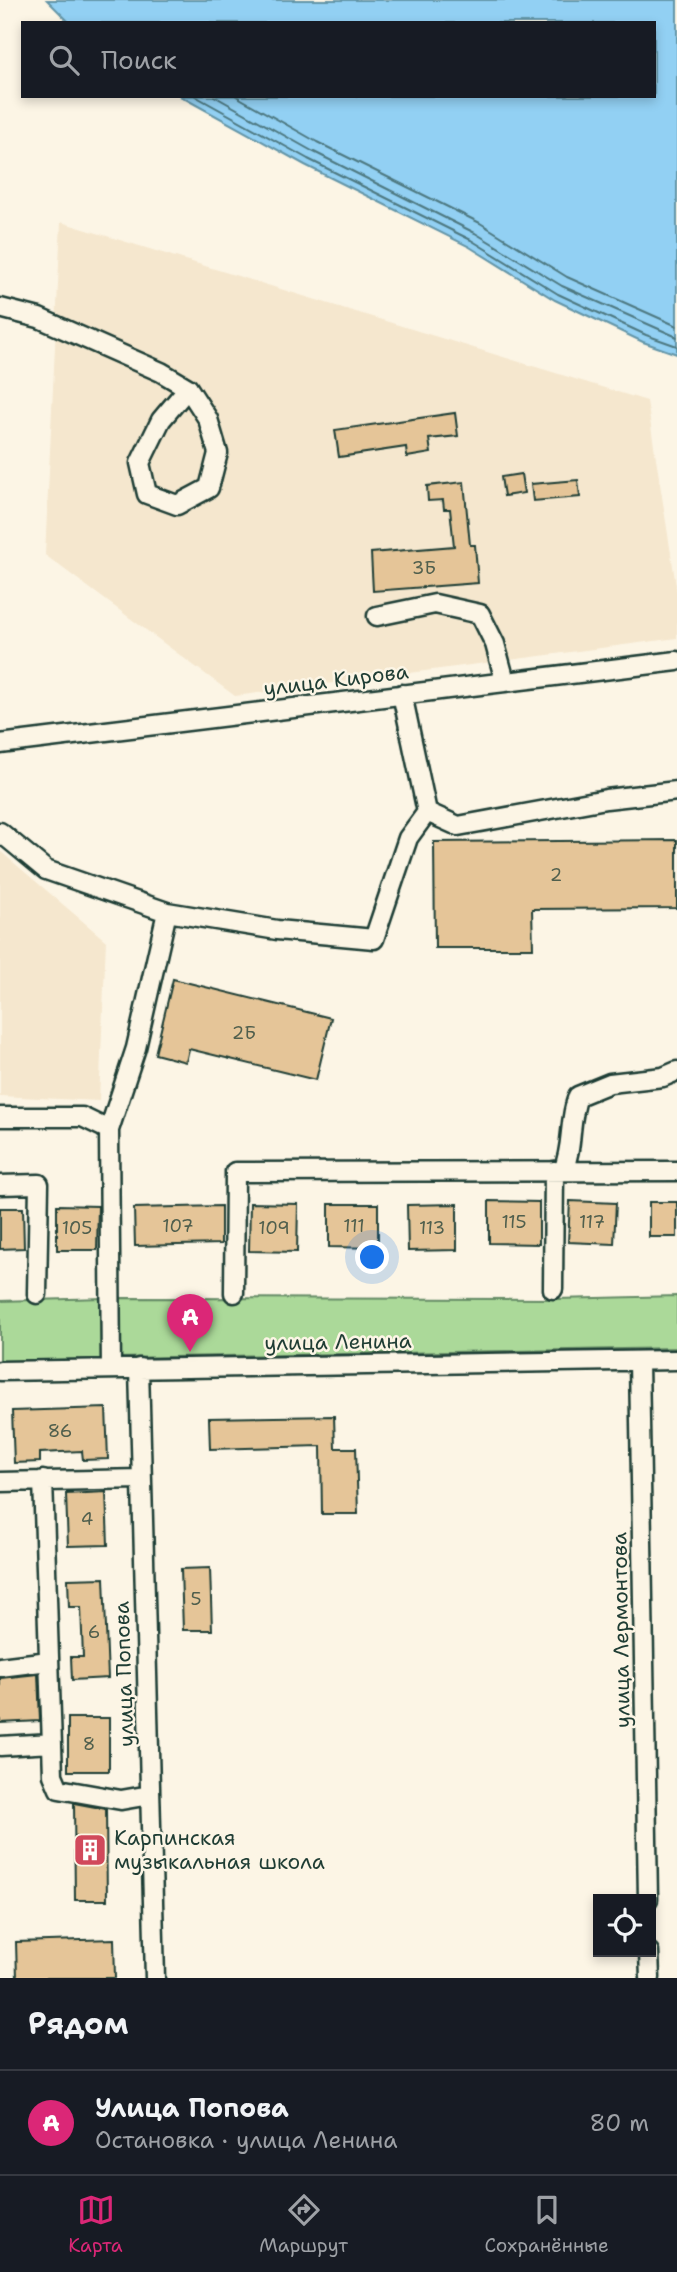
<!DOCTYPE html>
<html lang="ru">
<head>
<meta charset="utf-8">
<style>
	:root { --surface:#171b24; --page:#20242c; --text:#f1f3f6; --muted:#9ea1a6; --line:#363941; --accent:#db2777 }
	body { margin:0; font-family:"Shantell Sans",sans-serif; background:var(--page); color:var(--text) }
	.controls { position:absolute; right:21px; bottom:21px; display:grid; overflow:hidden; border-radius:0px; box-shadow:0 4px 10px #0003 }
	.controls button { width:63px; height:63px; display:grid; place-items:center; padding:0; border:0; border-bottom:2px solid var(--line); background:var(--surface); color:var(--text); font:35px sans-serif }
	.you { position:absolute; left:373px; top:1258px; width:24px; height:24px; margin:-18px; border:5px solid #fff; border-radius:50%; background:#1a73e8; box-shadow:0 0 0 10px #1a73e833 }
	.badge { display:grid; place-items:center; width:46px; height:46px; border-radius:50%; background:var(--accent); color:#fff; font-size:23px; font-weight:700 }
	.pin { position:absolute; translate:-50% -58px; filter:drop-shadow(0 2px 4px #0008) }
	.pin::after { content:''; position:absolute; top:37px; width:24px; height:21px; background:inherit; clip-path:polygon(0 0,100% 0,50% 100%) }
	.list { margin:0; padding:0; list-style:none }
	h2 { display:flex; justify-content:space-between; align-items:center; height:91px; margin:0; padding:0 28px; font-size:30px }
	h2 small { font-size:23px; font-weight:400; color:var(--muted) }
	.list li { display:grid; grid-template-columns:46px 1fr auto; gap:21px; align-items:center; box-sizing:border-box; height:105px; padding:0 28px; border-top:2px solid var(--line) }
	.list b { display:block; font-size:26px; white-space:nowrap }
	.list p { margin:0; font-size:23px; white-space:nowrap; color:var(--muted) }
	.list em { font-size:23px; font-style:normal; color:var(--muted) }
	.icon { flex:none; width:38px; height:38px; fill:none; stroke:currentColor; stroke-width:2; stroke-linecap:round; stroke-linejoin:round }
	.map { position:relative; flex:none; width:677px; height:1978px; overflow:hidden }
	.search { position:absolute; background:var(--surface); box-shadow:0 4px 10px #0003; left:21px; right:21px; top:21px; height:77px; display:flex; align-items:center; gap:18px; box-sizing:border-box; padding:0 24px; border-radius:0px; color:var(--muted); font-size:26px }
	.sheet { height:196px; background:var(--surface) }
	nav { display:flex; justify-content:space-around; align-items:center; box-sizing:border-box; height:98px; border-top:2px solid var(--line); background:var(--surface); font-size:19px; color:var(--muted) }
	nav a { display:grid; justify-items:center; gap:4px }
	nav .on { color:var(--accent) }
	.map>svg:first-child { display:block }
</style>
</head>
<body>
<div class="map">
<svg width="677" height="1978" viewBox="0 0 677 1978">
	<rect width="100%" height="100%" fill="#fcf5e5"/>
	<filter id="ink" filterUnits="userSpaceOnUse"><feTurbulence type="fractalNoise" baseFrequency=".0143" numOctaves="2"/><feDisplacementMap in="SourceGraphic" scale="14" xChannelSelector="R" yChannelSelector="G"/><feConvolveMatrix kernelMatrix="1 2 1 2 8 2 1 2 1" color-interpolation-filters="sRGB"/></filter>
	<g filter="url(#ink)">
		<!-- built -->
		<path fill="#f5e7ce" d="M 61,222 L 647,401 L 677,592 L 677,638 L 235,696 L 45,555 Z
			M 0,851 L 106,941 L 99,1101 L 0,1096 Z"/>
		<!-- green -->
		<path fill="#abd999" stroke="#658b66" stroke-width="2" d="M 677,1296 L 677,1348 L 117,1358 L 117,1298 L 556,1299 Z
			M 103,1298 L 105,1359 L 0,1361 L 0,1301 Z"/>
		<!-- water -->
		<path fill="#92d0f3" stroke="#6495a7" stroke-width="2" d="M 47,0 L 677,0 L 677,354 L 643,342 L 555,300 L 468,246 L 305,165 L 180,96 L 654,96 L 654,23 L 70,23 Z"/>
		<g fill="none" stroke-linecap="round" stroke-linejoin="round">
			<!-- shore -->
			<path stroke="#4d7880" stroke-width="2" d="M 195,96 L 308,159 L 471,240 L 558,294 L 646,335 L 677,346
				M 214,96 L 312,151 L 475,233 L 562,286 L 677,337
				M 236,96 L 317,142 L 480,223 L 567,277 L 677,326"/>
		</g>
		<!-- building -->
		<path fill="#e5c598" stroke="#1f3d34" stroke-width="2" d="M 455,413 L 458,436 L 429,439 L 431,453 L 407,457 L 406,447 L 339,457 L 335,430 Z
			M 521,474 L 524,493 L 504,496 L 501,477 Z
			M 578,480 L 580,497 L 533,501 L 531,484 Z
			M 464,482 L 470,545 L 475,545 L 478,583 L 373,591 L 371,553 L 454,546 L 450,509 L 444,509 L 443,500 L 428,501 L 427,486 Z
			M 677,840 L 677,908 L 532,909 L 533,948 L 435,948 L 434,842 Z
			M 173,979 L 331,1018 L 316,1080 L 189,1049 L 186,1062 L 155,1054 Z
			M 489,1201 L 539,1202 L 539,1244 L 489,1243 Z
			M 570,1201 L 616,1203 L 614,1244 L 568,1242 Z
			M 649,1202 L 677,1202 L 677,1237 L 649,1237 Z
			M 250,1203 L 298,1204 L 297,1252 L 249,1251 Z
			M 329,1204 L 378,1204 L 378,1248 L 329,1247 Z
			M 457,1204 L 457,1250 L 408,1251 L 407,1205 Z
			M 57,1205 L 98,1206 L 97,1250 L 57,1250 Z
			M 221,1206 L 221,1244 L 135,1246 L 134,1208 Z
			M 0,1208 L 23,1208 L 24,1248 L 0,1249 Z
			M 106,1408 L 108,1459 L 83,1460 L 82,1451 L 40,1453 L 40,1462 L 14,1463 L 12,1411 Z
			M 334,1416 L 335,1448 L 356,1448 L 358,1514 L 322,1514 L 321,1446 L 210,1449 L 209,1418 Z
			M 106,1492 L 108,1545 L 68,1546 L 66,1494 Z
			M 210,1568 L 212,1630 L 183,1630 L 181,1569 Z
			M 104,1578 L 108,1678 L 72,1680 L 71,1657 L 83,1657 L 81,1607 L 69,1607 L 68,1579 Z
			M 38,1674 L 40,1721 L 0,1723 L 0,1678 Z
			M 68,1718 L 109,1718 L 109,1771 L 68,1771 Z
			M 74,1803 L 106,1809 L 107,1900 L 75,1900 Z
			M 114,1939 L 115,1978 L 17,1978 L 16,1942 Z"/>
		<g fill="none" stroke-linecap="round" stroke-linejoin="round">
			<defs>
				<path id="minor" d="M 0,308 L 39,318 L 161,372 L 188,388 L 208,419 L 218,453 L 209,488 L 177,505 L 147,494 L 140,463 L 161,420 L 188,388
					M 377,616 L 435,604 L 480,614 L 495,644 L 505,681
					M 402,694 L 427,812
					M 0,744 L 677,661
					M 0,832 L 46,870 L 167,912 L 136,1048 L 109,1130 L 111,1369
					M 167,912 L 277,930 L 374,939 L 408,838 L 427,812 L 458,826 L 606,799 L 677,791
					M 0,1117 L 82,1117 L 109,1130
					M 563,1171 C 574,1144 568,1123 578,1096 L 610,1083 L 663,1077 L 677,1071
					M 0,1185 L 39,1184 L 37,1294
					M 553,1289 L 554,1171
					M 234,1293 L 235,1172 L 677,1171
					M 639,1361 L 648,1899
					M 139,1368 L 155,1978
					M 0,1371 L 677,1360
					M 43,1480 L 53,1775 L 59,1789 L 121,1800 L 150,1795
					M 0,1482 L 141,1479
					M 0,1667 L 49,1661
					M 0,1746 L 52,1743
					M 649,1952 L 650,1978"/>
			</defs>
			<!-- minor casing -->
			<use href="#minor" stroke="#1f3d34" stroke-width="23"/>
			<!-- minor -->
			<use href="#minor" stroke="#fcf5e5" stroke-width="18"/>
		</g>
	</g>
	<!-- icons -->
	<defs>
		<symbol id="building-square" viewBox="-11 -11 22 22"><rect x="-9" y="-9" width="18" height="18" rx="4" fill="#d1495b" stroke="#fcf5e5"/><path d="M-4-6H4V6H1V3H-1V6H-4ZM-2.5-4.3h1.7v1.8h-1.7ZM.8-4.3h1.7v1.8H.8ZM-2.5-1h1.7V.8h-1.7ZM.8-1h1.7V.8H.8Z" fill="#fff"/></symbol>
	</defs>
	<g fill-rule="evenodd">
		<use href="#building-square" x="71" y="1831" width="38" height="38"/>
	</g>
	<g text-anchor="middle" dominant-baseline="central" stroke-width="5" stroke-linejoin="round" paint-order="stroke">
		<!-- number labels -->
		<g font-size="18" fill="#505f4d">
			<text x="424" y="568">3Б</text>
			<text x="556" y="875">2</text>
			<text x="244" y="1033">2Б</text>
			<text x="514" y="1222">115</text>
			<text x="592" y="1222">117</text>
			<text x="178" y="1226">107</text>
			<text x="354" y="1226">111</text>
			<text x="77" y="1228">105</text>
			<text x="274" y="1228">109</text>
			<text x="432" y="1228">113</text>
			<text x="60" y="1431">86</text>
			<text x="87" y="1519">4</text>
			<text x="196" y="1599">5</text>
			<text x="94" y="1632">6</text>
			<text x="89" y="1744">8</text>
		</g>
		<!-- street labels -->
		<g font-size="21" fill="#1f3d34" stroke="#fcf5e5">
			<text transform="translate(336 680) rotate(-7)">улица Кирова</text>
			<text transform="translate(338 1342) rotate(-1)">улица Ленина</text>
			<text transform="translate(621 1630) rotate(-91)">улица Лермонтова</text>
			<text transform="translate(124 1674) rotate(-92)">улица Попова</text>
		</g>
		<!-- poi labels -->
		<g font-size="21" fill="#1f3d34" stroke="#fcf5e5" text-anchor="start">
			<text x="114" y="1838">Карпинская<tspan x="114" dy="24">музыкальная школа</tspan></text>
		</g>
	</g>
</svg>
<div class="controls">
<button><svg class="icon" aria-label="locate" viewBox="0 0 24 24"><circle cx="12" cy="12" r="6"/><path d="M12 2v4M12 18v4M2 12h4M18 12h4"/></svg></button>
</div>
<div class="you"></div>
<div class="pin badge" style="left:190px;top:1352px">A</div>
<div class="search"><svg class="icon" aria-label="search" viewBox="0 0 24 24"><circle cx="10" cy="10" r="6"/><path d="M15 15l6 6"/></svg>Поиск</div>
</div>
<section class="sheet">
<h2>Рядом<small></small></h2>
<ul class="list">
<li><span class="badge">A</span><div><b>Улица Попова</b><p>Остановка · улица Ленина</p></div><em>80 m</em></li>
</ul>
</section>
<nav>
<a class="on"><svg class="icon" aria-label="map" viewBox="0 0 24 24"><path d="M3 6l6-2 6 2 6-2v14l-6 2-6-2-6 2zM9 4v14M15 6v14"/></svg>Карта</a>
<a><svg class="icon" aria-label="directions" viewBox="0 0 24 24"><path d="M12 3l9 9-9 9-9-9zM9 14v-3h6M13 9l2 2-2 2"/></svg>Маршрут</a>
<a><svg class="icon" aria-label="saved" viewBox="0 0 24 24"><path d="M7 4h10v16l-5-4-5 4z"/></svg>Сохранённые</a>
</nav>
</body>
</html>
